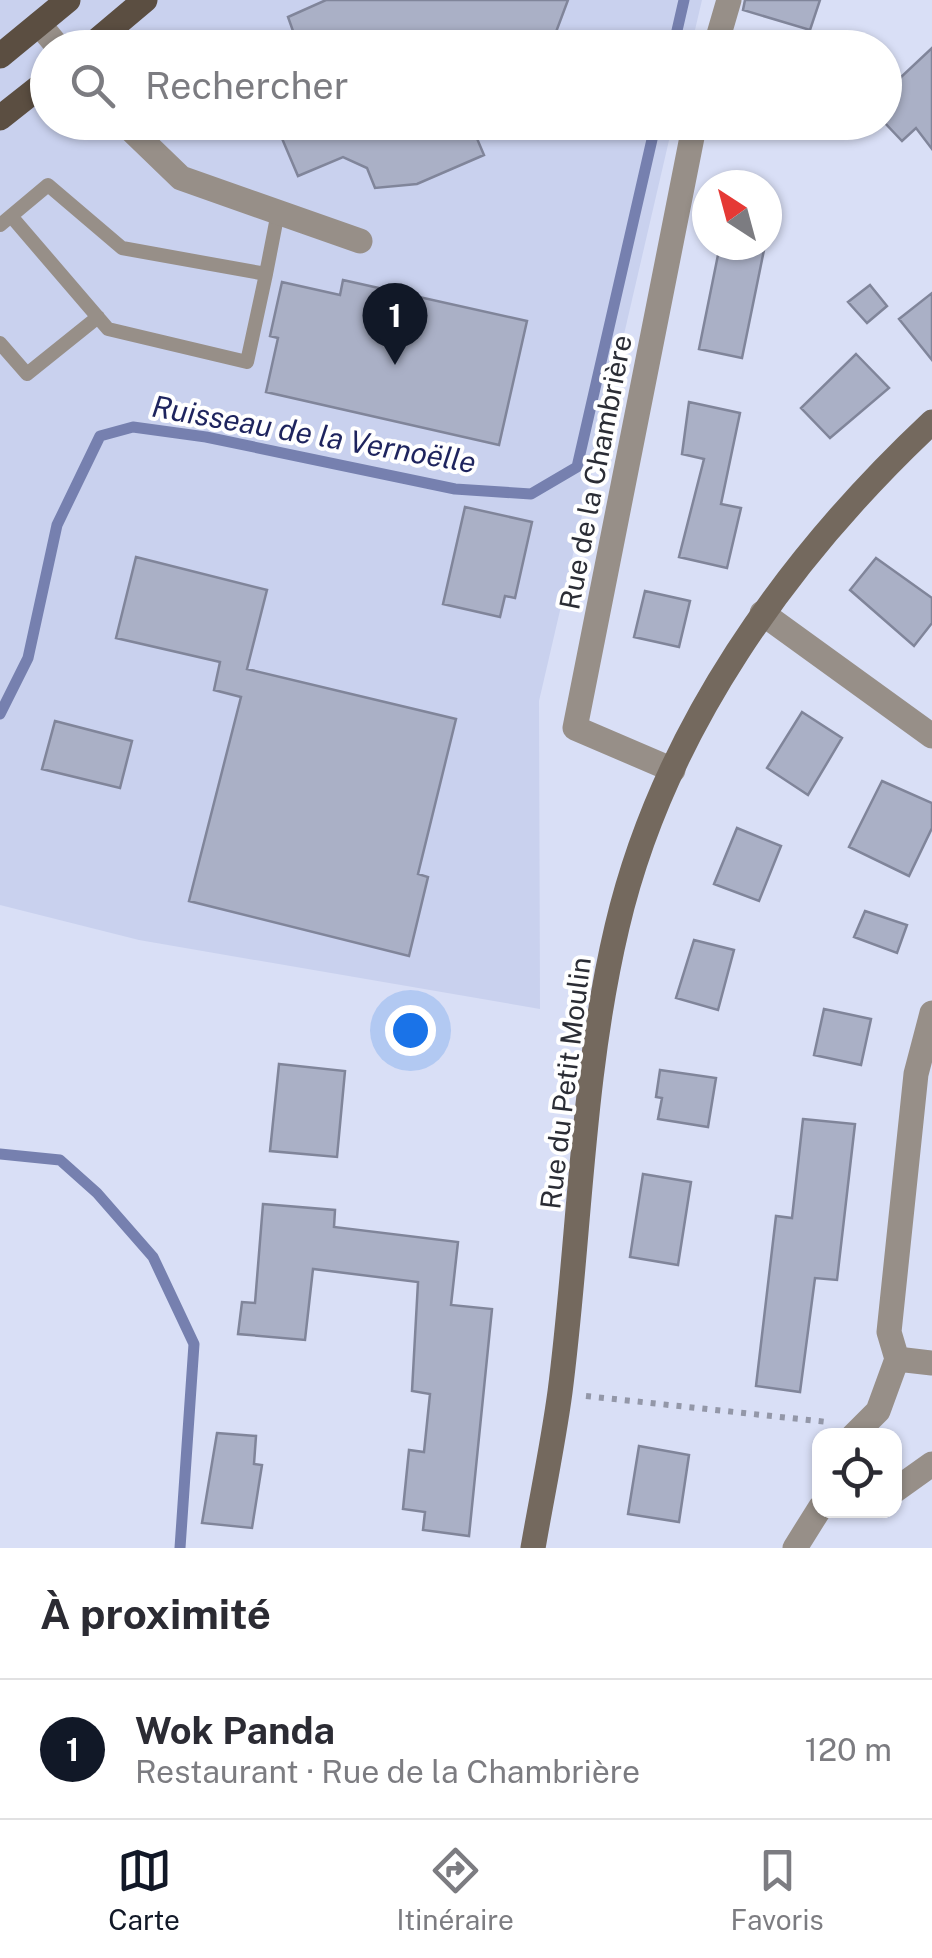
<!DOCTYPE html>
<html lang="fr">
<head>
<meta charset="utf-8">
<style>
	:root { --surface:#fff; --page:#f7f7f7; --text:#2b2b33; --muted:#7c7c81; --line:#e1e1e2; --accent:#111827 }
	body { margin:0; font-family:"Public Sans",sans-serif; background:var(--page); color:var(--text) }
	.controls { position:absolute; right:30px; bottom:30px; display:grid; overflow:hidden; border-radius:20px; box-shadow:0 2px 8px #0004 }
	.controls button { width:90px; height:90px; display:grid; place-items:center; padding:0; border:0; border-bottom:2px solid var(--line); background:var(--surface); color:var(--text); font:50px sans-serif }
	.compass { position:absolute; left:692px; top:170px; width:90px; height:90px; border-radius:50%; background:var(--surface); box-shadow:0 2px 8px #0004; rotate:324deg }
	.you { position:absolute; left:410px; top:1030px; width:35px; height:35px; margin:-25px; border:8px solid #fff; border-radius:50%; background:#1a73e8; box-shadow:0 0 0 15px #1a73e833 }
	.badge { display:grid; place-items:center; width:65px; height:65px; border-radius:50%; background:var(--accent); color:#fff; font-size:32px; font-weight:700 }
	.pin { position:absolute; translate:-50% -82px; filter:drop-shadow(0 2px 5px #0008) }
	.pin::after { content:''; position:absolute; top:52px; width:35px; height:30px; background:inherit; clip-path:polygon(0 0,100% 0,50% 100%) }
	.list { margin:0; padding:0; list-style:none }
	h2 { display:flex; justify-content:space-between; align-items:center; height:130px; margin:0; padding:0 40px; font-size:42px }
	h2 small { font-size:32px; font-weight:400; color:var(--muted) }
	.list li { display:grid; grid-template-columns:65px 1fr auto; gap:30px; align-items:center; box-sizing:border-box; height:140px; padding:0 40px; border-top:2px solid var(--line) }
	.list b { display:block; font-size:38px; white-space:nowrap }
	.list p { margin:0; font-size:32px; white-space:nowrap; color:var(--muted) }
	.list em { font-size:32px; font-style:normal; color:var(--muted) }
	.icon { flex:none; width:55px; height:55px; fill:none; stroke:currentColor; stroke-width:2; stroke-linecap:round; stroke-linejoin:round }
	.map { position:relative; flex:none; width:932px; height:1548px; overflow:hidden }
	.search { position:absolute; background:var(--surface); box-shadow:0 2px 8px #0004; left:30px; right:30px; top:30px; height:110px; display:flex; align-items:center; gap:25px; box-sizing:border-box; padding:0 35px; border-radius:55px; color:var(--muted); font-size:38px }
	.sheet { height:270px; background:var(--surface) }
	nav { display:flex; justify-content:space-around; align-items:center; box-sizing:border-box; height:140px; border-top:2px solid var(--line); background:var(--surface); font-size:28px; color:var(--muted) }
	nav a { display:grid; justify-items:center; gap:5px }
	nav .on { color:var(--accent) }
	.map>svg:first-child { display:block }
</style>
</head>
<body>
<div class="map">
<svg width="932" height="1548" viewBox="0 0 932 1548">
	<rect width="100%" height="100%" fill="#d9dff6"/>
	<!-- built -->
	<path fill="#c9d1ee" d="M 0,0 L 702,0 L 691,47 L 48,48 L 48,122 L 673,123 L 539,701 L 540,1009 L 139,940 L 0,905 Z"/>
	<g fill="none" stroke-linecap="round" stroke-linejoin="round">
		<!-- stream -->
		<path stroke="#7680af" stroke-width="11" d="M 673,48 L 684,0
			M 0,714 L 28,658 L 57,525 L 100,436 L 133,427 L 206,437 L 455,489 L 531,494 L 577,467 L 656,122
			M 0,1154 L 60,1160 L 97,1193 L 153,1257 L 194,1344 L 180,1548"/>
	</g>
	<!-- building -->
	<path fill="#aab0c6" stroke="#80859a" stroke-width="2.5" d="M 326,0 L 568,0 L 550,48 L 299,48 L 288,17 Z
		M 745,0 L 820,0 L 810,30 L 743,10 Z
		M 932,48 L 932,149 L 916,128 L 902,141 L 884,122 L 884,93 Z
		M 275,122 L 470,122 L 484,155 L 417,184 L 375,188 L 367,168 L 343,157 L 298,176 Z
		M 720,245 L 765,245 L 742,358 L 699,349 Z
		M 343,280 L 527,321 L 499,445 L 266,392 L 278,338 L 270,336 L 282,282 L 340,295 Z
		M 870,285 L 887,306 L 867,323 L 848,302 Z
		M 932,293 L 932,360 L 899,319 Z
		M 856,354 L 889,388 L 830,438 L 801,408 Z
		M 689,402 L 740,413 L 721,504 L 741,508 L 727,568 L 679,557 L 704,459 L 682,454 Z
		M 465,507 L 532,522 L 515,598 L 505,596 L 500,617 L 443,604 Z
		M 136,557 L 267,590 L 247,669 L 456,719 L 418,874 L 428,877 L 409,956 L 189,901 L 241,697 L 214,690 L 220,662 L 116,638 Z
		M 876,558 L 932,598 L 932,623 L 914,646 L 850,590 Z
		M 645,591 L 690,601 L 679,647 L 634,637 Z
		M 802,712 L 842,738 L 808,795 L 767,768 Z
		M 55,721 L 132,741 L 120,788 L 42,769 Z
		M 882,781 L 932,803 L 932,828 L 909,876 L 849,847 Z
		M 737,828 L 781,846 L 759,901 L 714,884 Z
		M 865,911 L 907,925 L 897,953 L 854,937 Z
		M 694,940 L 734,950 L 718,1010 L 676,998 Z
		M 824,1009 L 871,1019 L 861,1065 L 814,1055 Z
		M 279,1064 L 345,1071 L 337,1157 L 270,1151 Z
		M 660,1070 L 716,1078 L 708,1127 L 658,1119 L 662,1098 L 656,1097 Z
		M 803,1119 L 855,1124 L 837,1280 L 815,1278 L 800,1392 L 756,1386 L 776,1216 L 792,1218 Z
		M 643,1174 L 691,1182 L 678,1265 L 630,1257 Z
		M 263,1204 L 335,1210 L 334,1227 L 458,1242 L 451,1305 L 492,1309 L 469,1536 L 423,1530 L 425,1512 L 403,1509 L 409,1450 L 424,1452 L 430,1394 L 412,1391 L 418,1282 L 313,1269 L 305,1340 L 238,1334 L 242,1302 L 255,1303 Z
		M 217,1433 L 256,1436 L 254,1464 L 262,1465 L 252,1528 L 202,1523 Z
		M 639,1446 L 689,1455 L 679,1522 L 628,1514 Z"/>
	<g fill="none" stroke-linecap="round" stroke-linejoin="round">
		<!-- path -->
		<path stroke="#9397a8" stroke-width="6" stroke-dasharray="5 8" stroke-linecap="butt" d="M 586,1396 L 827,1422"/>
		<!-- lane -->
		<path stroke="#978f88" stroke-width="14" d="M 11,216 L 108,329 L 247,362 L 266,274
			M 0,225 L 48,185 L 122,248 L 266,274 L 278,212
			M 0,343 L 27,374 L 98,317"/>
		<!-- street -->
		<path stroke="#978f88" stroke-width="25" d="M 39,24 L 59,48
			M 715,48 L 729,0
			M 123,122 L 181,178 L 360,241
			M 762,613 L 932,736
			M 673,770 L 575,728 L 695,122
			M 932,1013 L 916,1074 L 889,1332 L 897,1359 L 932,1363
			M 853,1436 L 878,1411 L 897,1359
			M 894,1491 L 932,1464
			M 795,1548 L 820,1508"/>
		<!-- secondary -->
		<path stroke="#74695e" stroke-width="25" d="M 533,1548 C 542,1496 553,1444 560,1392 C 580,1237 581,1079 617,927 C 663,731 787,558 932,422"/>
		<!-- primary -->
		<path stroke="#5b4e41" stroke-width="25" d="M 88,48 L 145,0
			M 0,56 L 68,0
			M 0,118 L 48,80"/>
	</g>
	<g text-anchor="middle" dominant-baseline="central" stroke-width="8" stroke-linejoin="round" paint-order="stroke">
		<!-- street labels -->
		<g font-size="28" fill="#2b2d35" stroke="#fff">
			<text transform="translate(595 472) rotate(-79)">Rue de la Chambrière</text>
			<text transform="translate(565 1083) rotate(-83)">Rue du Petit Moulin</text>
		</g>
		<!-- water labels -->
		<g font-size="30" font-style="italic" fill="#1e245e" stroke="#fff">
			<text transform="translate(314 434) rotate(10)">Ruisseau de la Vernoëlle</text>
		</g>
	</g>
</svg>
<div class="controls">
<button><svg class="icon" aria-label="locate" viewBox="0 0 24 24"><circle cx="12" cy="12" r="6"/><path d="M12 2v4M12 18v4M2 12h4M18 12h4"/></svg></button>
</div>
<svg class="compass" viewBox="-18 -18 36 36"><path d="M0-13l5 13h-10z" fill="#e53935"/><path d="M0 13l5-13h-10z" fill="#7c7c81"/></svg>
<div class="you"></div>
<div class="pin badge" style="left:395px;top:365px">1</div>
<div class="search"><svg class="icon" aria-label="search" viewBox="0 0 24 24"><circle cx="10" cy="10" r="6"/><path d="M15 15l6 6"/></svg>Rechercher</div>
</div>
<section class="sheet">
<h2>À proximité<small></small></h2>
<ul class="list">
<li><span class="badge">1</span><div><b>Wok Panda</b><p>Restaurant · Rue de la Chambrière</p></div><em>120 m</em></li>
</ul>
</section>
<nav>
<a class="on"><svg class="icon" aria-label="map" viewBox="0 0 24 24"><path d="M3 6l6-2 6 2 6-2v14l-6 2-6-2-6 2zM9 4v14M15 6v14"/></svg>Carte</a>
<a><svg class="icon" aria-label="directions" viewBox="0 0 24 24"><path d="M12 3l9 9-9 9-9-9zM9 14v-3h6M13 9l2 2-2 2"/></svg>Itinéraire</a>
<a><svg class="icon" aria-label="saved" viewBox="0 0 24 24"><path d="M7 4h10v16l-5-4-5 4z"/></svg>Favoris</a>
</nav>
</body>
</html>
